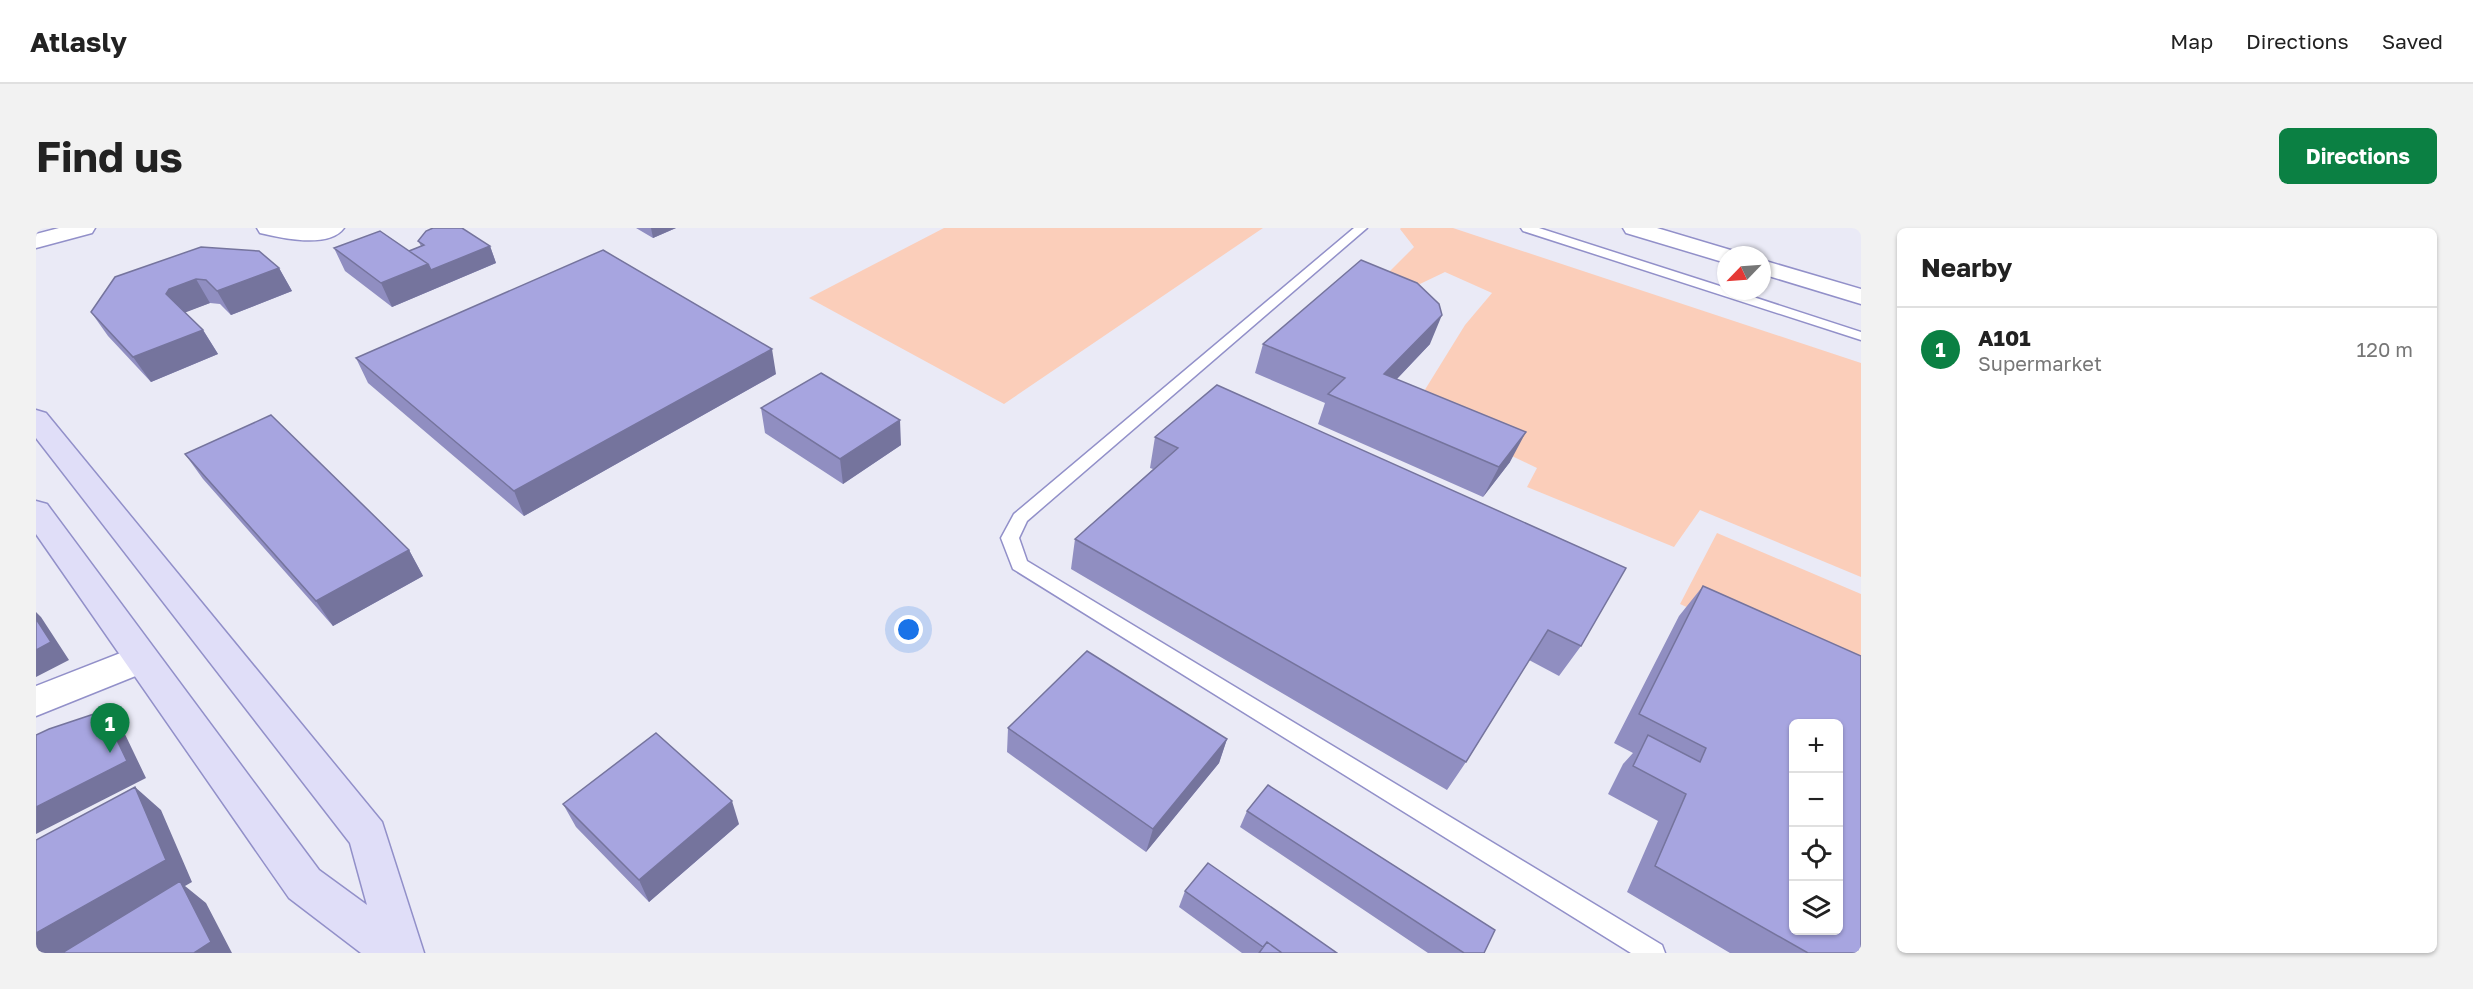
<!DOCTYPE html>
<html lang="en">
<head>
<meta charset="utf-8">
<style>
	:root { --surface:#fff; --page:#f2f2f2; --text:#222; --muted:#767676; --line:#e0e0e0; --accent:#0b8043 }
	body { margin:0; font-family:"Golos Text",sans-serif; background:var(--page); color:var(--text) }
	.controls { position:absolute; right:18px; bottom:18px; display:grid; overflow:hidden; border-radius:9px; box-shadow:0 2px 4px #0004 }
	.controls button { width:54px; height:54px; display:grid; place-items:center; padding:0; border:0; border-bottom:2px solid var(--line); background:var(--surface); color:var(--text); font:30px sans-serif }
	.compass { position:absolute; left:1681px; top:18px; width:54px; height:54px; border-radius:50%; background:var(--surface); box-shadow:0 2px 4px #0004; rotate:245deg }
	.you { position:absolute; left:873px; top:402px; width:21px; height:21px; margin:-15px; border:4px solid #fff; border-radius:50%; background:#1a73e8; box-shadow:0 0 0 9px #1a73e833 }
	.badge { display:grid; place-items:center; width:39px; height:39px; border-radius:50%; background:var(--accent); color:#fff; font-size:20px; font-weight:700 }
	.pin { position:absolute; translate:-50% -50px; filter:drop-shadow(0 2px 3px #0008) }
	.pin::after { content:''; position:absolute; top:32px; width:21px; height:18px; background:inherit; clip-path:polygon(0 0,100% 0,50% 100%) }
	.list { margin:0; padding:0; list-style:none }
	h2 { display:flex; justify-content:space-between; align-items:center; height:78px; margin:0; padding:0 24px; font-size:26px }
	h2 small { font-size:20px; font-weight:400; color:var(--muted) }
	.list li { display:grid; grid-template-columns:39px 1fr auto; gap:18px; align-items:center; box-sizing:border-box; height:84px; padding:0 24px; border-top:2px solid var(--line) }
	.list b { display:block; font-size:22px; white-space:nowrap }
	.list p { margin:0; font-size:20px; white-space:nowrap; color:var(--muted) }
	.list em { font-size:20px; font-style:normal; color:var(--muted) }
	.icon { flex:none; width:33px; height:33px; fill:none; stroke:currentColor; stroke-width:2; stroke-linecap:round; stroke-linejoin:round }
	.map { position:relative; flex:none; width:1825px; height:725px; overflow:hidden; border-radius:9px }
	header { display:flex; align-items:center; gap:36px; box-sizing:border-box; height:84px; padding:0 30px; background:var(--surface); border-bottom:2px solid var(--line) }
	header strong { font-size:28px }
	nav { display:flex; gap:33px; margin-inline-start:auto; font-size:21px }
	.intro { display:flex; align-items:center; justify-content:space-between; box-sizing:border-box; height:144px; padding:0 36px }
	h1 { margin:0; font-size:42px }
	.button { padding:15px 27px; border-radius:9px; background:var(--accent); color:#fff; font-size:21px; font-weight:700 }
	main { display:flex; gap:36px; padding:0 36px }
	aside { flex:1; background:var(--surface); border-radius:9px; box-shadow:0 2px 4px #0004 }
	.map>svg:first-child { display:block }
</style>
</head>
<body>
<header>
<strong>Atlasly</strong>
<nav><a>Map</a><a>Directions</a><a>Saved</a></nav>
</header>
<div class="intro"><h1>Find us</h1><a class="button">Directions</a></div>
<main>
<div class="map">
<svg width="1825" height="725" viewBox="0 0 1825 725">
	<rect width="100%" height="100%" fill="#eaeaf6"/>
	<!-- green -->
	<path fill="#fbceba" d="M 908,0 L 1227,0 L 968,176 L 773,70 Z
		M 1365,0 L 1417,0 L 1825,135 L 1825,349 L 1664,282 L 1638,319 L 1491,259 L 1501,240 L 1377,181 L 1429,97 L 1456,65 L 1409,44 L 1363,66 L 1340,57 L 1378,19 L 1364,1 Z
		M 1681,305 L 1825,366 L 1825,459 L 1644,376 Z"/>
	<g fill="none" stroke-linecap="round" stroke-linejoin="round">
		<defs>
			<path id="lane" d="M 1318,0 L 1331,0 L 991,293 L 983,310 L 991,333 L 1626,717 L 1629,725 L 1595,725 L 977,341 L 965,310 L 978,286 Z
				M 1485,0 L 1503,0 L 1690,60 L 1690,63 L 1699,63 L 1825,104 L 1825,112 L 1487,3 Z"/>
			<path id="street" d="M 23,0 L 59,0 L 56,5 L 0,20 L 0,6 Z
				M 221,0 L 308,0 C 293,21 245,10 224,5 Z
				M 1587,0 L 1621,0 L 1698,23 L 1701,27 L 1690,27 L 1690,35 L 1590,5 Z
				M 1726,32 L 1825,61 L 1825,76 L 1726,46 Z
				M 105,417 L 117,421 L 123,431 L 117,441 L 0,488 L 0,458 Z"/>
			<path id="secondary" d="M 0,182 L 10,185 L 346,594 L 388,725 L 325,725 L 253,670 L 0,306 L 0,273 L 11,276 L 283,642 L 331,677 L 314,615 L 0,210 Z"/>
		</defs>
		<!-- lane casing -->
		<use href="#lane" stroke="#9290c9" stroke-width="3"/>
		<!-- street casing -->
		<use href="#street" stroke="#9290c9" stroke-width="3"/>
		<!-- secondary casing -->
		<use href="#secondary" stroke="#9290c9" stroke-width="3"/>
		<!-- lane -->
		<use href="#lane" fill="#fff" fill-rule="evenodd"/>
		<!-- street -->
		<use href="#street" fill="#fff" fill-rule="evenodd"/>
		<!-- secondary -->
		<use href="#secondary" fill="#e0def8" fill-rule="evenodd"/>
	</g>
	<!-- wall -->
	<path fill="#908ec1" d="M 600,0 L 640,0 L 617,10 Z
		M 382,13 L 454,18 L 460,35 L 356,79 L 309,43 L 298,20 L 373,23 L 385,18 Z
		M 243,40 L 256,63 L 195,87 L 184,76 L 174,75 L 149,84 L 167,102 L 182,126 L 115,154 L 72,108 L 55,84 L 79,49 Z
		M 1227,116 L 1394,116 L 1361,151 L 1474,234 L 1447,269 L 1282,196 L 1289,175 L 1219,145 Z
		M 320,130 L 740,146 L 488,288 L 332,155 Z
		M 725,180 L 865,217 L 807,256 L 729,205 Z
		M 1119,209 L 1545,418 L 1523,448 L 1493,432 L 1430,534 L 1411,562 L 1035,341 L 1039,311 L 1117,241 L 1114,240 Z
		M 149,226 L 373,322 L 387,348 L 297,398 L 167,251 Z
		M 1667,358 L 1825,725 L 1694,725 L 1591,664 L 1622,593 L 1572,566 L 1587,536 L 1597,525 L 1578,515 L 1643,388 Z
		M 972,500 L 1191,511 L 1183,535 L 1110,624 L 971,524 Z
		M 527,576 L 703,596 L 613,674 L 540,599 Z
		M 1211,583 L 1448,725 L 1392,725 L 1204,599 Z
		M 1149,663 L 1301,725 L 1206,725 L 1143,679 Z"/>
	<!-- shaded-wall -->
	<path fill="#75749d" d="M 615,0 L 640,0 L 617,10 Z
		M 454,18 L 460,35 L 356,79 L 345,55 L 392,36 Z
		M 243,40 L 256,63 L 195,87 L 181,63 Z
		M 160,51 L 174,75 L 148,85 L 130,66 L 133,61 Z
		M 1406,87 L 1394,116 L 1337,176 L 1348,146 Z
		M 167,102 L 182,126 L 115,154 L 97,129 Z
		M 736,121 L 740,146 L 488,288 L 478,263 Z
		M 864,192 L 865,217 L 807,256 L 804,231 Z
		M 1490,204 L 1474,234 L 1447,269 L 1463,239 Z
		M 373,322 L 387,348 L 297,398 L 280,373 Z
		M 0,384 L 5,389 L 33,432 L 0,449 Z
		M 67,483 L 86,500 L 110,550 L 0,606 L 0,579 Z
		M 1191,511 L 1183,535 L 1110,624 L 1117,601 Z
		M 99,559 L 125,582 L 156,654 L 149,658 L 170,675 L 196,725 L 0,725 L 0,705 Z
		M 696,573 L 703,596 L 613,674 L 603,652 Z"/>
	<!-- building -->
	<path fill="#a7a5e0" stroke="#75749d" stroke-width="1.5" fill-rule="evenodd" d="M 397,0 L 426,0 L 454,18 L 395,42 L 392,36 L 373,23 L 388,17 L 382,13 L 390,3 Z
		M 344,3 L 392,36 L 345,55 L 298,20 Z
		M 165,19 L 223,23 L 243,40 L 181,63 L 170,52 L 160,51 L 133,61 L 130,66 L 167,102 L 97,129 L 55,84 L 79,49 Z
		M 567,22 L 736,121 L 478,263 L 320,130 Z
		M 1325,32 L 1381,55 L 1403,76 L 1406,87 L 1348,146 L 1490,204 L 1463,239 L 1292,166 L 1309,150 L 1227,116 Z
		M 785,145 L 864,192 L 804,231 L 725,180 Z
		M 1181,157 L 1590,340 L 1545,418 L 1512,402 L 1430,534 L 1039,311 L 1142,220 L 1119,209 Z
		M 235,187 L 373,322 L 280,373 L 149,226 Z
		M 1667,358 L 1825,428 L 1825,725 L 1772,725 L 1619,638 L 1650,566 L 1597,538 L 1612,507 L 1664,534 L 1670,520 L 1603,486 ZM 1758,495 L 1803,495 L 1803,702 L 1758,702 Z
		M 0,391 L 15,414 L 0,422 Z
		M 1051,423 L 1191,511 L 1117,601 L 972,500 Z
		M 67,483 L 91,533 L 0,579 L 0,507 L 13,501 Z
		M 620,505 L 696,573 L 603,652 L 527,576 Z
		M 1232,557 L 1459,702 L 1448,725 L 1428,725 L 1211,583 Z
		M 99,559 L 130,632 L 0,705 L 0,612 Z
		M 1172,635 L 1301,725 L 1246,725 L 1231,714 L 1227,719 L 1149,663 Z
		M 144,653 L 175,714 L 158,725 L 26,725 Z
		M 1231,714 L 1246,725 L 1223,725 Z"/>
</svg>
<div class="controls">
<button>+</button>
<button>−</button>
<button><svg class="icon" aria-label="locate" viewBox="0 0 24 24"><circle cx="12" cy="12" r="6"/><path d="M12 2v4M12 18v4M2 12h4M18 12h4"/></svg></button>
<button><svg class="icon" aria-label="layers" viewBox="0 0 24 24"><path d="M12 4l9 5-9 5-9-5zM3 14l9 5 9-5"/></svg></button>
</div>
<svg class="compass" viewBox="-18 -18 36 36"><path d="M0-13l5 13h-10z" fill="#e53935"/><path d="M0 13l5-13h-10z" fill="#767676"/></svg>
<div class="you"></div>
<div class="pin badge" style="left:74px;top:525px">1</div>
</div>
<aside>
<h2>Nearby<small></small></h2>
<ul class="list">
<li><span class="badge">1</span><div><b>A101</b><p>Supermarket</p></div><em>120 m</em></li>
</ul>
</aside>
</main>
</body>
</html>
